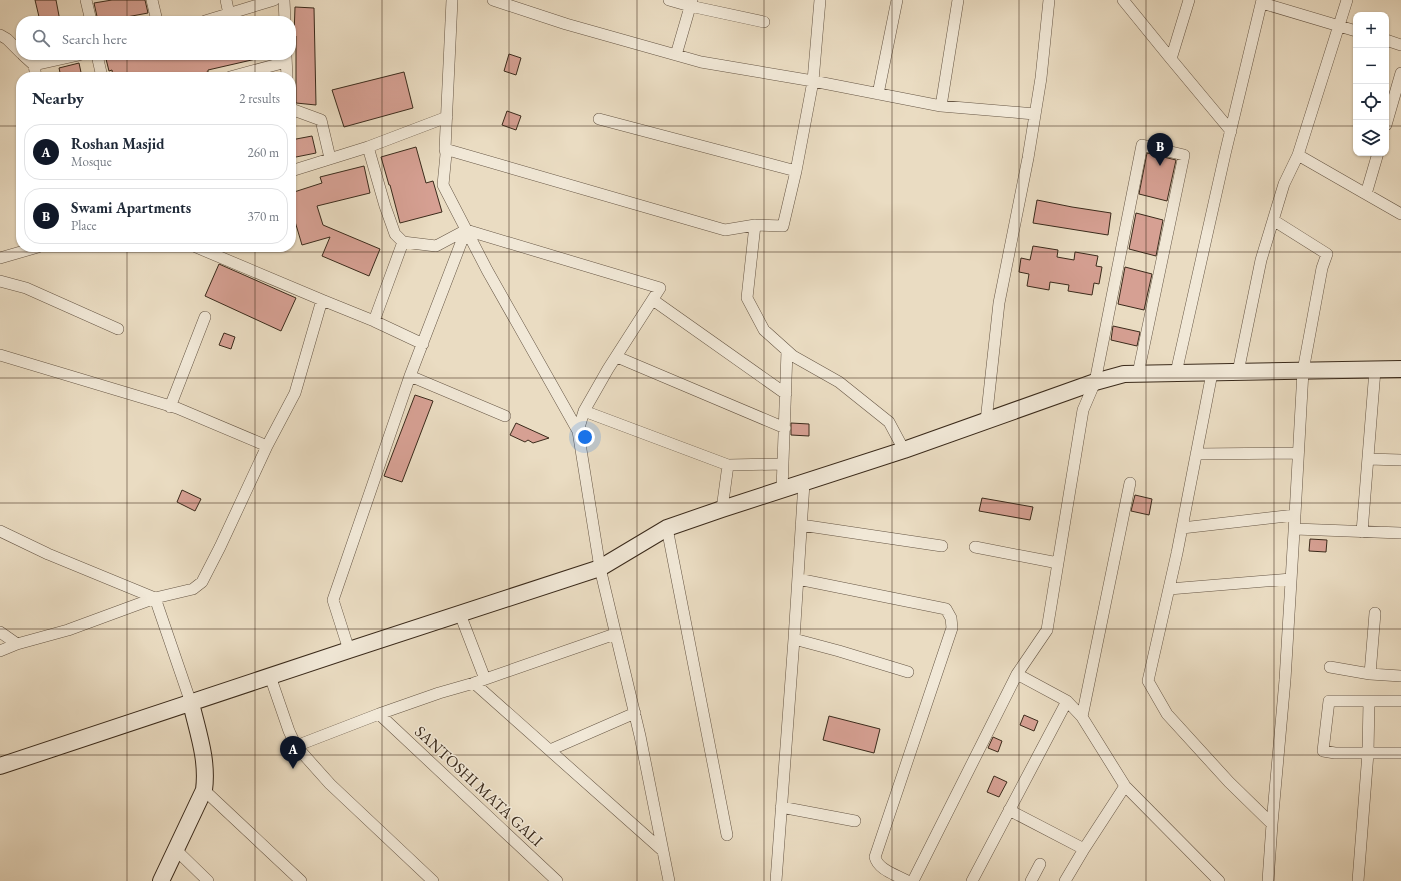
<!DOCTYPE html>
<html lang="en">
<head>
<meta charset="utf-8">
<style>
	:root { --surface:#fff; --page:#f2f2f3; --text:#1f2937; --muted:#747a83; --line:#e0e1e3; --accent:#111827 }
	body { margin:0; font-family:"EB Garamond",serif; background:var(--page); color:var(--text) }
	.controls { position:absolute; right:12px; top:12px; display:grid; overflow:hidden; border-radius:8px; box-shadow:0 1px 3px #0004 }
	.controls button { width:36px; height:36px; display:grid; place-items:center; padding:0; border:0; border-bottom:1px solid var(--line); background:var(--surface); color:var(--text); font:20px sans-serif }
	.you { position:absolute; left:585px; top:437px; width:14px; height:14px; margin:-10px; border:3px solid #fff; border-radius:50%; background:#1a73e8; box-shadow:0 0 0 6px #1a73e833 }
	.badge { display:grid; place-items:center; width:26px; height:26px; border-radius:50%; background:var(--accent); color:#fff; font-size:13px; font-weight:700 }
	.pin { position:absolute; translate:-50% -33px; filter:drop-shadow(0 1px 2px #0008) }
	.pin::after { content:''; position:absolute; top:21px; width:14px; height:12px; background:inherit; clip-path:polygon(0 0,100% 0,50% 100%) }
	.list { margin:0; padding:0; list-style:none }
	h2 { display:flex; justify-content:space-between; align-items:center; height:52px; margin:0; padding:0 16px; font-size:17px }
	h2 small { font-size:13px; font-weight:400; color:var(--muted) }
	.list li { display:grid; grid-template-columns:26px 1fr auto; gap:12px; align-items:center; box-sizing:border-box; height:56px; margin:0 8px 8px; padding:0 8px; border:1px solid var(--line); border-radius:16px }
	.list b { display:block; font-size:15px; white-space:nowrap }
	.list p { margin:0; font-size:13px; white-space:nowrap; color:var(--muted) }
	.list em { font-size:13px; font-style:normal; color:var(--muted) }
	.icon { flex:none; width:22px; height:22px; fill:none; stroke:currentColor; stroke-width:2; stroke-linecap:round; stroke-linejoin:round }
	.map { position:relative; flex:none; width:1401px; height:881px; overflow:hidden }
	.search { position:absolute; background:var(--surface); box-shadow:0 1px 3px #0004; left:16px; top:16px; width:280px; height:44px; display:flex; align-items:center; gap:10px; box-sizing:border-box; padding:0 14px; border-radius:16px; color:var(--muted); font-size:15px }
	.panel { position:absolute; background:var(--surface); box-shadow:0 1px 3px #0004; left:16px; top:72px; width:280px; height:180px; border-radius:16px }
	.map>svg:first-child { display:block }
</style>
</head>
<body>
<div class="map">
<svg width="1401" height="881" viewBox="0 0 1401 881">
	<rect width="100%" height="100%" fill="#eadcc2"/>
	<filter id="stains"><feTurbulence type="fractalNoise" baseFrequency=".005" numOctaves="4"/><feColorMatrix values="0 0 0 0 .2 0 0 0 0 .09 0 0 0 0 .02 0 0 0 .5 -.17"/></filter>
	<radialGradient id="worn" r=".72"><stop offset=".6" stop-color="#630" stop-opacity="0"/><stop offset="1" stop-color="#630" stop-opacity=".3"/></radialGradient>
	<!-- building -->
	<path fill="#d6a093" stroke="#3a2a1b" d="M 35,0 L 56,0 L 60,21 L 40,21 Z
		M 112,0 L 145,0 L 148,13 L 105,21 L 98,21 L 94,3 Z
		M 295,7 L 314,8 L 316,105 L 296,103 L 296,36 L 294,36 Z
		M 509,54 L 521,58 L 516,75 L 504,71 Z
		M 105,55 L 255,55 L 256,59 L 208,70 L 208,72 L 184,77 L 113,77 L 112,70 L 109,71 Z
		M 79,63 L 82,77 L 61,77 L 59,68 Z
		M 404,72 L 413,108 L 344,127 L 332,90 Z
		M 507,111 L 521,116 L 516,130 L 502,125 Z
		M 312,136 L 316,153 L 291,158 L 291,140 Z
		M 416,147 L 426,183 L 433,181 L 442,212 L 400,223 L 390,185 L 389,185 L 381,157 Z
		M 1147,153 L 1176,160 L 1167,201 L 1139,194 Z
		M 364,166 L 370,193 L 317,206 L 323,225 L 380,249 L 369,276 L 322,256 L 330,237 L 302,245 L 291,208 L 291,193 L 322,183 L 320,177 Z
		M 1037,200 L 1072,207 L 1111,213 L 1108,235 L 1033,223 Z
		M 1136,213 L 1163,220 L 1156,256 L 1129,249 Z
		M 1033,246 L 1058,250 L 1057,257 L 1074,260 L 1075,252 L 1098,256 L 1096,266 L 1102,267 L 1099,284 L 1094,283 L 1092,295 L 1068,291 L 1069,285 L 1050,282 L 1049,290 L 1027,286 L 1029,274 L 1019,272 L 1021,258 L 1030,260 Z
		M 219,264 L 296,298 L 281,331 L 205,296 Z
		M 1125,267 L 1152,274 L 1144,310 L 1118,304 Z
		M 1113,326 L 1140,332 L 1137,346 L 1111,340 Z
		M 224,333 L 235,337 L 231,349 L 219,345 Z
		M 415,395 L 433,401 L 402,482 L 384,476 Z
		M 516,423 L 549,438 L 533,443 L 528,440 L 525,442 L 510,435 Z
		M 791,423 L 809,424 L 809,436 L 791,435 Z
		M 182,490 L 201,499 L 195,511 L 177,502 Z
		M 1135,495 L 1152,499 L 1149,515 L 1131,511 Z
		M 982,498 L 1033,507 L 1030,520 L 979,511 Z
		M 1310,539 L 1327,540 L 1326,552 L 1309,551 Z
		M 1024,715 L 1038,721 L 1034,731 L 1020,725 Z
		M 829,716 L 880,729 L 874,753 L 823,740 Z
		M 993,737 L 1002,741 L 998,752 L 988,748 Z
		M 994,776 L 1007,782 L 999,797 L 987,792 Z"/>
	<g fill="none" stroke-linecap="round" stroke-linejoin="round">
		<defs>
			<path id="street" d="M 86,0 L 91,21
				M 152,0 L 157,21
				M 226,0 L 229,14
				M 284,0 L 285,21
				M 452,0 L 445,149 L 446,154 L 443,185 L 487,270 L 578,431 L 600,568 L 640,736 L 669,881
				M 493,0 L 566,24 L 701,62 L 813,81 L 941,106 L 1035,114
				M 669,0 L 690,6 L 764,22
				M 1123,0 L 1171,59 L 1189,0
				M 1347,0 L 1298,155 L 1366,194
				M 1262,3 L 1356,31
				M 205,21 L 274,0
				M 0,35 L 7,39 L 21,53
				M 1386,40 L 1401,45
				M 23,55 L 34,65 L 36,77
				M 97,55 L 102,77
				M 676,55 L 692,0
				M 286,56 L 287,77
				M 1171,59 L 1231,131
				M 34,65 L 79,55
				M 230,77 L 286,62
				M 878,94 L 897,0
				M 941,106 L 958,0
				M 291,109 L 321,120 L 330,158
				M 599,119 L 796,171 L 813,81 L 820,0
				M 1386,125 L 1401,73
				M 368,147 L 385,206 L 395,234 L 403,242
				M 445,149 L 725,230 L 755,225 L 783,226 L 796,171
				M 1378,153 L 1366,194 L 1401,214
				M 291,171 L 368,147 L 447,117
				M 755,225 L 747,298 L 764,330 L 793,356 L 839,382 L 889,422 L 904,450
				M 0,258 L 38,247
				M 0,281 L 26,288 L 118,329
				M 322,300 L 374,321 L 423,344
				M 653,300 L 786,394
				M 374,321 L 403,242 L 436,246 L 466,230 L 660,288 L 608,369 L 584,411 L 578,431
				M 0,355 L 177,408 L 267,446
				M 617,357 L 785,428
				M 1238,372 L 1261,260 L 1284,184 L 1298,155
				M 1176,373 L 1225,154 L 1262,0
				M 1212,373 L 1177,553 L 1148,681 L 1167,714 L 1229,782 L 1272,824
				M 1138,374 L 1184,155 L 1142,145 L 1095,382 L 1083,410 L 1047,630 L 1017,674 L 1067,701 L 1082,717 L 1125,786 L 1219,881
				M 410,376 L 505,416
				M 170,407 L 205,317
				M 584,411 L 728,465 L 783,464
				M 986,421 L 999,303 L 1028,158 L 1041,78 L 1049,0
				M 1196,454 L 1298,453
				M 1368,459 L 1401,460
				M 782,490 L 787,351
				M 722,509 L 728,465
				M 801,525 L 942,546
				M 667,528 L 727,835
				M 1182,528 L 1295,515
				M 1295,529 L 1401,533
				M 0,531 L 48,554 L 155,598 L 191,703
				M 1362,532 L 1375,370
				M 975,547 L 1058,563
				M 798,579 L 946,609 L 951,618 L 952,628 L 875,857 C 878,870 897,875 907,881
				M 1169,589 L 1291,579
				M 1375,613 L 1370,674 L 1401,676
				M 460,614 L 485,679
				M 0,632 L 17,644
				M 794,639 L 839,651 L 908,672
				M 349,650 L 333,600 L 410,376 L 466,230
				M 0,651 L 17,644 L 68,630 L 155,598 L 193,589 L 202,582 L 220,547 L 267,446 L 295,393 L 322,300 L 196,247
				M 1330,667 L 1370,674
				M 270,676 L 289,731 L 296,746 L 379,714 L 439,693 L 474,683 L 615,634
				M 474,683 L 663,851
				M 1369,701 L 1329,701 L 1323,751 L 1335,753 L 1401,753
				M 379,714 L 557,881
				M 1082,717 L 1130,483
				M 296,746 L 330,784 L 433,881
				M 550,750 L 635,713
				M 204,790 L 301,881
				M 781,807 L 855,821
				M 1009,810 L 1084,849
				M 175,849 L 208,881
				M 776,881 L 794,639 L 804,483
				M 913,881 L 1017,674
				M 972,881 L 1067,701
				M 1031,881 L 1040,864
				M 1065,881 L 1084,849 L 1125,786
				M 1268,881 L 1272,824 L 1285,680 L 1295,515 L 1303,371 L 1322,268 L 1327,254 L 1273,220
				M 1358,881 L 1368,753 L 1369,701 L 1401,701"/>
			<path id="secondary" d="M 0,766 L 349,650 L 600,568 L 667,528 L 722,509 L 904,450 L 1095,382 L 1124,374 L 1401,369
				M 161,881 L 204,790 C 208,760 198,733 191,703"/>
		</defs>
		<!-- street casing -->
		<use href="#street" stroke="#665645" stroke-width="12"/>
		<!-- secondary casing -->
		<use href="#secondary" stroke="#3a2a1b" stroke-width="18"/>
		<!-- street -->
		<use href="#street" stroke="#f1e8d7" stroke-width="11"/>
		<!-- secondary -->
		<use href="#secondary" stroke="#f1e8d7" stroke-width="16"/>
	</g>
	<!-- grid -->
	<path fill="none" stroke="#3a2a1b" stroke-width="1" stroke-opacity="0.55" d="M 127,0 L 127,21M 255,0 L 255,21M 382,0 L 382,881M 509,0 L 509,881M 637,0 L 637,881M 764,0 L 764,881M 892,0 L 892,881M 1019,0 L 1019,881M 1146,0 L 1146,881M 1274,0 L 1274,881M 127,55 L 127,77M 255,55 L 255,77M 0,126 L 21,126M 291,126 L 1356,126M 1386,126 L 1401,126M 127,247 L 127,881M 255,247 L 255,881M 0,252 L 1401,252M 0,378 L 1401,378M 0,503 L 1401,503M 0,629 L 1401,629M 0,755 L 1401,755"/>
	<g text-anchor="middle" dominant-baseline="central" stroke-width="3" stroke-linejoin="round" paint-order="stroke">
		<!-- street labels -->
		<g font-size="16" fill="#3a2a1b" stroke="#f1e8d7">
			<text transform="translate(479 786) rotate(43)">SANTOSHI MATA GALI</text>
		</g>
	</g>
	<rect width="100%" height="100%" filter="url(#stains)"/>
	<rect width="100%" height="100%" fill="url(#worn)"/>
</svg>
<div class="controls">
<button>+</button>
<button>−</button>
<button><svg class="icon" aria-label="locate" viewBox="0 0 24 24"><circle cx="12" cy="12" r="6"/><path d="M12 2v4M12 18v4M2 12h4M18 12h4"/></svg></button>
<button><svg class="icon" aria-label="layers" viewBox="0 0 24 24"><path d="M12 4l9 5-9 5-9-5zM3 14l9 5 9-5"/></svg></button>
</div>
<div class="you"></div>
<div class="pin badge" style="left:293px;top:769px">A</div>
<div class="pin badge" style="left:1160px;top:166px">B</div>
<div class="search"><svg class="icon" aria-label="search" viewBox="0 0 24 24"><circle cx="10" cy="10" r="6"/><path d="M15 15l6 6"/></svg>Search here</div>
<section class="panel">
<h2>Nearby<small>2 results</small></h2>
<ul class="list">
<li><span class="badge">A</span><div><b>Roshan Masjid</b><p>Mosque</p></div><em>260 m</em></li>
<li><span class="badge">B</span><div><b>Swami Apartments</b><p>Place</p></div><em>370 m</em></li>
</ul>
</section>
</div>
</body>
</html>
